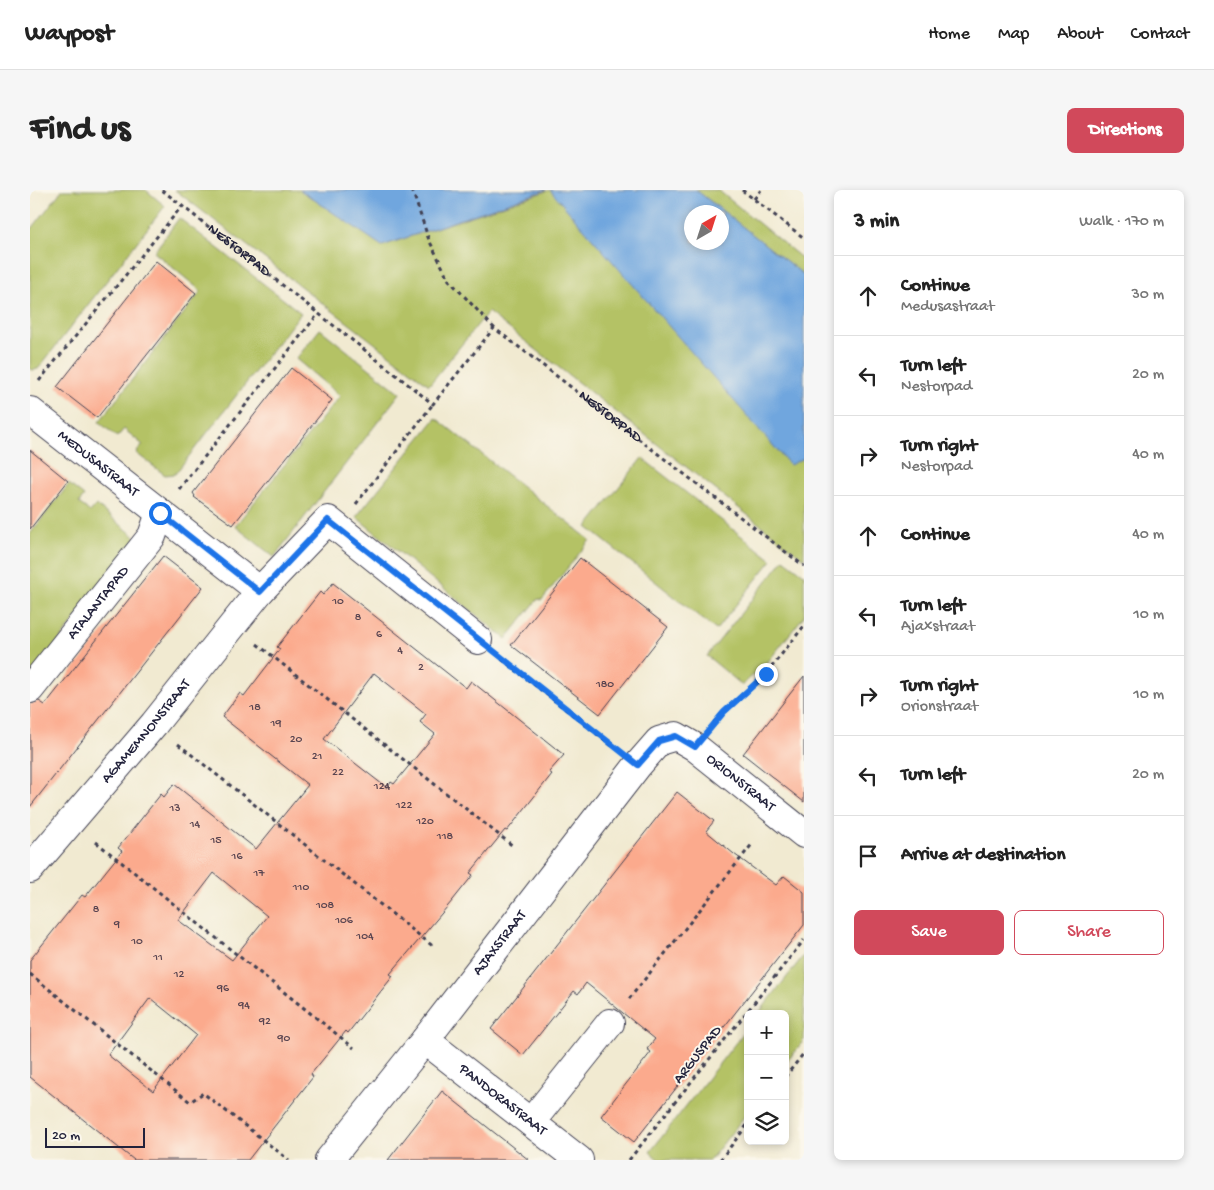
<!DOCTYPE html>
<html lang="en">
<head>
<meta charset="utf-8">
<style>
	:root { --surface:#fff; --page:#f6f6f6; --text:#222; --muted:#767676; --line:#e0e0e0; --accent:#d1495b }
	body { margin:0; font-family:"Gochi Hand",sans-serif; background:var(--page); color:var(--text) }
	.controls { position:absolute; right:15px; bottom:15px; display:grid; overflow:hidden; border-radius:8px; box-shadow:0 2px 8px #0003 }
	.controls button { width:45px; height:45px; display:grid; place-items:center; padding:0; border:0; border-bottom:1px solid var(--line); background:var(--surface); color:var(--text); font:25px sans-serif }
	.compass { position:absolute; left:654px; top:15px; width:45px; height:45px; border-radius:50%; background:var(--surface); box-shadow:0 2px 8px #0003; rotate:39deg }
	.scale { position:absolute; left:15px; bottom:12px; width:100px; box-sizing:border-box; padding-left:5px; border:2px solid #22223b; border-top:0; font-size:14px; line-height:18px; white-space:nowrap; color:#22223b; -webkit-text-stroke:4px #fbf7ec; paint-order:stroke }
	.stop { position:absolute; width:15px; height:15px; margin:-11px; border:4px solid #1a73e8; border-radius:50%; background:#fff }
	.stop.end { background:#1a73e8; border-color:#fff; box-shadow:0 1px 5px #0008 }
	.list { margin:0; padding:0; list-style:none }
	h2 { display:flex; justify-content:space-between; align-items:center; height:65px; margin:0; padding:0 20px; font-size:21px }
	h2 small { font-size:16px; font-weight:400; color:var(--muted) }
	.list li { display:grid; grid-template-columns:32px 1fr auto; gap:15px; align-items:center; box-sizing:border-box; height:80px; padding:0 20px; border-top:1px solid var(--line) }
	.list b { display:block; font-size:19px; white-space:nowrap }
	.list p { margin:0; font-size:16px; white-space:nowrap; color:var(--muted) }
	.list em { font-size:16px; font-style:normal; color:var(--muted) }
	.actions { display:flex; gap:10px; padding:15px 20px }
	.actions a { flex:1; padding:11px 0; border:1px solid var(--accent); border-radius:8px; text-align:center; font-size:18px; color:var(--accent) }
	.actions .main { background:var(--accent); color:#fff }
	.icon { flex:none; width:28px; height:28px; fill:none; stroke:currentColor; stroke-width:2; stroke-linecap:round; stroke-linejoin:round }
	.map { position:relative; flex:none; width:774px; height:970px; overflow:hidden; border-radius:8px }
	header { display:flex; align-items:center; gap:30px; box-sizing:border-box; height:70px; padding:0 25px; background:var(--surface); border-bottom:1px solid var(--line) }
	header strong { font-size:24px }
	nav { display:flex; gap:28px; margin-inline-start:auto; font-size:18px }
	.intro { display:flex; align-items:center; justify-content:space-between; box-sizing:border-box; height:120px; padding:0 30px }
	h1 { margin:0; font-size:35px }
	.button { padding:12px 22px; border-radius:8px; background:var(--accent); color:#fff; font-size:18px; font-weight:700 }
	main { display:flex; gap:30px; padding:0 30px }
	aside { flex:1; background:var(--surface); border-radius:8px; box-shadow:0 2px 8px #0003 }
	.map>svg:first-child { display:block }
</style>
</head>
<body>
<header>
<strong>Waypost</strong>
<nav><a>Home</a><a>Map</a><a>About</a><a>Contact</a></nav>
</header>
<div class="intro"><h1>Find us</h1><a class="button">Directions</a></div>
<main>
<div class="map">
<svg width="774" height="970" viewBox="0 0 774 970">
	<rect width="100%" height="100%" fill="#fbf7ec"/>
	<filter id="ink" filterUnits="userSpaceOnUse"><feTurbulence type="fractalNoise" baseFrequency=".02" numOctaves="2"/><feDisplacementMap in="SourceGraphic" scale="10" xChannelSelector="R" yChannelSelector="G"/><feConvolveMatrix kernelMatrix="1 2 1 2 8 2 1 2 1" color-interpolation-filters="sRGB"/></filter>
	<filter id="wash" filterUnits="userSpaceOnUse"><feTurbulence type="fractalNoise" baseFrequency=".0096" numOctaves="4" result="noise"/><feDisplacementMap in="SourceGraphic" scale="20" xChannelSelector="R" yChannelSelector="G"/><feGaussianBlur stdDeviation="1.12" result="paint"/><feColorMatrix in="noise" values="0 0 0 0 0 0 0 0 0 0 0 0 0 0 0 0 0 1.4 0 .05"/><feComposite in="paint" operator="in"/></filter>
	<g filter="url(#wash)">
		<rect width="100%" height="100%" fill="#f1ead1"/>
		<!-- green -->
		<path fill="#b4c265" stroke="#6b7250" d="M 32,0 L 116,0 L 135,16 L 8,179 L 2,180 L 0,178 L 0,41 Z
			M 145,0 L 270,0 L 352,56 L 520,0 L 760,274 L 774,268 L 774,369 L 458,122 L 399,195 Z
			M 666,0 L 688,0 L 774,70 L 774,85 Z
			M 149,28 L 271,123 L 145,284 L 135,285 L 106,263 L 113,255 L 94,239 L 87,247 L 69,232 L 171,101 L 124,62 Z
			M 290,139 L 370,203 L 244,367 L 205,336 L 310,206 L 266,169 Z
			M 406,228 L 560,350 L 512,410 L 508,409 L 476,449 L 326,327 Z
			M 612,268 L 742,370 L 686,440 L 557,337 Z
			M 39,294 L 54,306 L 49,313 L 60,322 L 66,315 L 108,349 L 0,488 L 0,344 Z
			M 754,369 L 774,384 L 774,426 L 737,473 L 712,495 L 677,466 Z
			M 774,765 L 774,850 L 755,874 L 755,824 L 728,824 Z
			M 718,837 L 718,922 L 680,970 L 629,970 L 620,962 Z"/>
		<!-- water -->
		<path fill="#70a6de" stroke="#49648c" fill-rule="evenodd" d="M 270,0 L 516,0 L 352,56 Z
			M 520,0 L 666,0 L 774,85 L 774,268 L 760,275 ZM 662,22 L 692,22 L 692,52 L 662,52 Z"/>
		<g id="blocks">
			<!-- building -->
			<path fill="#fbaa8d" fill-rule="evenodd" d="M 126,71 L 166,103 L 67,228 L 27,197 Z
				M 261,178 L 302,210 L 203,335 L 164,307 L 165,306 L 163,303 Z
				M 0,260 L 38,291 L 0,339 Z
				M 133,366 L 173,397 L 0,617 L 0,514 L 9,511 L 15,515 Z
				M 550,368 L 638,437 L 570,524 L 481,455 Z
				M 303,393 L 436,498 L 441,491 L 534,565 L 519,582 L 522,584 L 477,641 L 475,640 L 440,683 L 443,685 L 423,710 L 360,784 L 363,786 L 344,810 L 318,843 L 316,841 L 281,884 L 283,887 L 218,970 L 104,970 L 0,887 L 0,770 L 52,705 L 55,707 L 92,661 L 88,658 L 131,604 L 134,607 L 144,594 L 226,659 L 278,595 L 192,527 L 210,503 L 214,506 L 250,459 L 247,457 L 290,402 L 293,405 ZM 344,483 L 396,524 L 390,532 L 405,544 L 364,594 L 361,592 L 357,598 L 294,549 ZM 184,683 L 237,726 L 202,770 L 148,730 ZM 120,808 L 166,845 L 123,901 L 78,865 Z
				M 774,486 L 774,612 L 713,564 Z
				M 647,602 L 684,631 L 676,641 L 704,664 L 746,695 L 754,686 L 774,702 L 774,735 L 604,952 L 571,926 L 621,862 L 617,859 L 625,849 L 556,793 L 548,804 L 544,801 L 493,865 L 461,839 Z
				M 412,901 L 461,940 L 499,970 L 358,970 Z"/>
		</g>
	</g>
	<g filter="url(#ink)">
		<use href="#blocks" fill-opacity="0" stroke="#414052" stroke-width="1"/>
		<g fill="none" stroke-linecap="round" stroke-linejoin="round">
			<defs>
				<g id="minor">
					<path id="s2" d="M 0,221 L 230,401"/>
					<path id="s3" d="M 0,499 L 122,346 L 130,323"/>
					<path id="s4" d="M 0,679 L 124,534 L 230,401 L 298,330 L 448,450"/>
					<path id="s5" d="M 395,850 L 549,970"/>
					<path d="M 501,932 L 580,833"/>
					<path id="s6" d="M 299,970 L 395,850 L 608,575 L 629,551 L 646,546 L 665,557 L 774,644"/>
				</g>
			</defs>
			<!-- minor casing -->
			<use href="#minor" stroke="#414052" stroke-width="30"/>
			<!-- path -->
			<g stroke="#414052" stroke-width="3" stroke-dasharray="4 4" stroke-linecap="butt">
				<path id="s1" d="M 132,0 L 403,214 L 464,138 L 774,376"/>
				<path d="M 382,0 L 399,50 L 419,90 L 464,138"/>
				<path d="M 712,0 L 774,48"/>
				<path d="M 724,9 L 731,0"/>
				<path d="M 9,191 L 152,16"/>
				<path d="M 149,299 L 288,124"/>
				<path d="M 326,314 L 403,214"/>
				<path d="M 227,454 L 483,656"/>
				<path d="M 472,469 L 583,556"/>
				<path d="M 684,533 L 694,522 L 736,484 L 774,436"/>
				<path d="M 148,554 L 404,757"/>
				<path d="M 66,652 L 324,858"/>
				<path d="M 0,784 L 160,912 L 173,903 L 259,970"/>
				<path d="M 599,809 L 723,653"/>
				<path d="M 755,887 L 774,863"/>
				<path d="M 599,970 L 774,750"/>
				<path d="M 690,970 L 718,934"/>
			</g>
			<!-- minor -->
			<use href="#minor" stroke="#fff" stroke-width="28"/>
		</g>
	</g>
	<g fill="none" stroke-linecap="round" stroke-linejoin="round" filter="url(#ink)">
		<!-- route -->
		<path stroke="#1a73e8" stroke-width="6" d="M 130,323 L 230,402 L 298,330 L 608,575 L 629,551 L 646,546 L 665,557 L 694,522 L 736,484"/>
	</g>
	<g text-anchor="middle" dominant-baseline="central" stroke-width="4" stroke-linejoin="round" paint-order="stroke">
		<!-- number labels -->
		<g font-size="12" fill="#584450">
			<text x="308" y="412">10</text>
			<text x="328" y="428">8</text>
			<text x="349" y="445">6</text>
			<text x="370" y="461">4</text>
			<text x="391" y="478">2</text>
			<text x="575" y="495">180</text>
			<text x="225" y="518">18</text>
			<text x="246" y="534">19</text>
			<text x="266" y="550">20</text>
			<text x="287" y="567">21</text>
			<text x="308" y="583">22</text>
			<text x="352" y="597">124</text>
			<text x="374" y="616">122</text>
			<text x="145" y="619">13</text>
			<text x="395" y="632">120</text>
			<text x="165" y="635">14</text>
			<text x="415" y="647">118</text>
			<text x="186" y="651">15</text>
			<text x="207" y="667">16</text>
			<text x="229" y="684">17</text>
			<text x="271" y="698">110</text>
			<text x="295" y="716">108</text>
			<text x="66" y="720">8</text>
			<text x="314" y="731">106</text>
			<text x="87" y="735">9</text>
			<text x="335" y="747">104</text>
			<text x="107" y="752">10</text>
			<text x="128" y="768">11</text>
			<text x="149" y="785">12</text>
			<text x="193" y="799">96</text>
			<text x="214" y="816">94</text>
			<text x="235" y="832">92</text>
			<text x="254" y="849">90</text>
		</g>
		<!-- street labels -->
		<g font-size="15" fill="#22223b" stroke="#fbf7ec">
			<text stroke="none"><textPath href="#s1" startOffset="98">NESTORPAD</textPath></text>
			<text stroke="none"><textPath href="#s1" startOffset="589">NESTORPAD</textPath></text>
			<text stroke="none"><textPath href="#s2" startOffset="86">MEDUSASTRAAT</textPath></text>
			<text stroke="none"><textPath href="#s3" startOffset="110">ATALANTAPAD</textPath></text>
			<text stroke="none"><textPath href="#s4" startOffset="180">AGAMEMNONSTRAAT</textPath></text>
			<text stroke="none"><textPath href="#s6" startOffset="631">ORIONSTRAAT</textPath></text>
			<text stroke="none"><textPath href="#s6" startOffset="276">AJAXSTRAAT</textPath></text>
			<text transform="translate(668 865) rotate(-52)">ARGUSPAD</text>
			<text stroke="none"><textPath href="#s5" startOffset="98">PANDORASTRAAT</textPath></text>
		</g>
	</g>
</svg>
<div class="controls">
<button>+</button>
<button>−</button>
<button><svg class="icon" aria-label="layers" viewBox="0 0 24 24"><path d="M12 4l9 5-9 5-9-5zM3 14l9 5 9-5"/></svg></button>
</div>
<svg class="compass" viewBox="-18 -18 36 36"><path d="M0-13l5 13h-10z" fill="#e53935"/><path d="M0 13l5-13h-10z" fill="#767676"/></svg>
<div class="scale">20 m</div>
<div class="stop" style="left:130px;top:323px"></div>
<div class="stop end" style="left:736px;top:484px"></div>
</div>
<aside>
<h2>3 min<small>Walk · 170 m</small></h2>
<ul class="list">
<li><svg class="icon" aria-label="ahead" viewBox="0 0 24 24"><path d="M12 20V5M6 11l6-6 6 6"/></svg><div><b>Continue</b><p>Medusastraat</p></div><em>30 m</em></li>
<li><svg class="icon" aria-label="left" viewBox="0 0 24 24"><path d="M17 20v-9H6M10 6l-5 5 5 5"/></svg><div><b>Turn left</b><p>Nestorpad</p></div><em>20 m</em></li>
<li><svg class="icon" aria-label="right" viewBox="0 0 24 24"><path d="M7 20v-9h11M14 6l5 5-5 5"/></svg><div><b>Turn right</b><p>Nestorpad</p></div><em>40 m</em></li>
<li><svg class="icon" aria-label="ahead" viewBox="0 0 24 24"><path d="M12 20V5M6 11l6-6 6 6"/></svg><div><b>Continue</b></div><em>40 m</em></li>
<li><svg class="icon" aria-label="left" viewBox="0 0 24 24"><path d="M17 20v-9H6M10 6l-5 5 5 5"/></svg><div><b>Turn left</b><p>Ajaxstraat</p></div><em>10 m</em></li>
<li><svg class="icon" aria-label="right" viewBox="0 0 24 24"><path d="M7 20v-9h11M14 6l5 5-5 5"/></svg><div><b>Turn right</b><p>Orionstraat</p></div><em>10 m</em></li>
<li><svg class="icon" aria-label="left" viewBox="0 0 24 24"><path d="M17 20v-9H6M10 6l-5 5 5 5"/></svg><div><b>Turn left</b></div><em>20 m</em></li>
<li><svg class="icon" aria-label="arrive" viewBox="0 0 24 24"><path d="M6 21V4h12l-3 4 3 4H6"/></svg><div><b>Arrive at destination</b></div></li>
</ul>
<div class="actions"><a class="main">Save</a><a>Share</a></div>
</aside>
</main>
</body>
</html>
